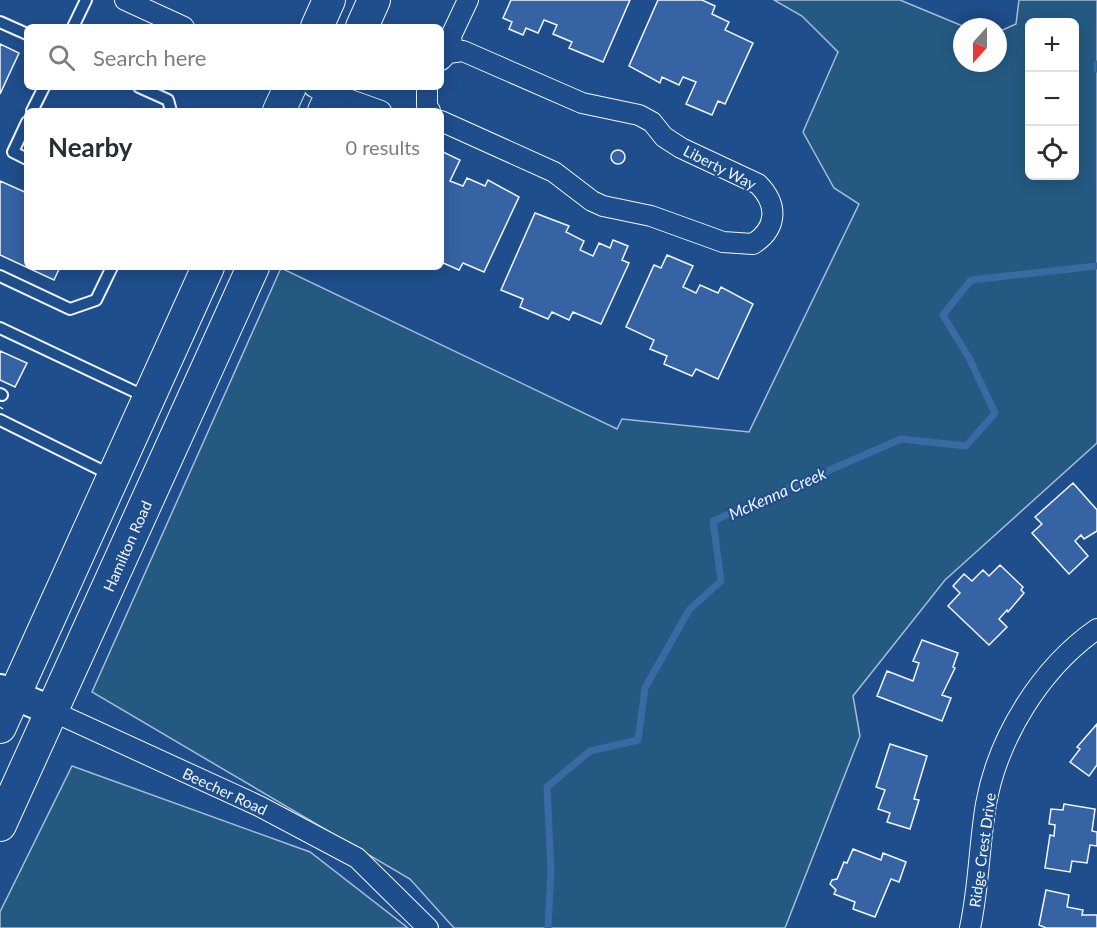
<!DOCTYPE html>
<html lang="en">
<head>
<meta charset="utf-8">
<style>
	:root { --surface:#fff; --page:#f7f7f7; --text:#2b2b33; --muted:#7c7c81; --line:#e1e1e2 }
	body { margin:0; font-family:Lato,sans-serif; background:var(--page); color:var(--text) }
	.controls { position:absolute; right:18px; top:18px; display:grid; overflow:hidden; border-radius:9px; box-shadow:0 3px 15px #0003 }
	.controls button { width:54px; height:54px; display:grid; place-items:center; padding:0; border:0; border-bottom:2px solid var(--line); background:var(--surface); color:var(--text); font:30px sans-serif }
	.compass { position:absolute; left:953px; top:18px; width:54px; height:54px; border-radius:50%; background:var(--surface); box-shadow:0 3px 15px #0003; rotate:201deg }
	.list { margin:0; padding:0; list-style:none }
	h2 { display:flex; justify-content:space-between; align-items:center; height:78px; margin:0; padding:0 24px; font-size:26px }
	h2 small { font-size:20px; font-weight:400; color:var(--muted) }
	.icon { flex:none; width:33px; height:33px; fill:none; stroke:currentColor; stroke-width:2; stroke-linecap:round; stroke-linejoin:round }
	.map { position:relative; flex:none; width:1097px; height:928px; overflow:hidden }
	.search { position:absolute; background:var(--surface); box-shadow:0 3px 15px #0003; left:24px; top:24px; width:420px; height:66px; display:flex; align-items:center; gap:15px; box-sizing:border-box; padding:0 21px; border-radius:9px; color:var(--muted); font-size:22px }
	.panel { position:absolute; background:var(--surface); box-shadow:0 3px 15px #0003; left:24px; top:108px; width:420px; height:162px; border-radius:9px }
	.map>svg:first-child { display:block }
</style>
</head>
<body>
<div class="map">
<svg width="1097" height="928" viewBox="0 0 1097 928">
	<rect width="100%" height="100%" fill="#1f4e8c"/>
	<!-- green -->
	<path fill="#245a82" stroke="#a8bbd7" stroke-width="1.5" fill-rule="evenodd" d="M 774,0 L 900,0 L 965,27 L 962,27 L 962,63 L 998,63 L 998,32 L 1016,24 L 1019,0 L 1097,0 L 1097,443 L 945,580 L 853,696 L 860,736 L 785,928 L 454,928 L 410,879 L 92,692 L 281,268 L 617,429 L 622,419 L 749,432 L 859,204 L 834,188 L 803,132 L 838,52 L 802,16 ZM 1030,22 L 1074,22 L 1074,176 L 1030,176 Z
		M 72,766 L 310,852 L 408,928 L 0,928 L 0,912 Z"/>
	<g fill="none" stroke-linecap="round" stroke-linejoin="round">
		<!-- stream -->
		<path stroke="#3b69a3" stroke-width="7" d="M 1097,64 L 1097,69
			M 548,928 L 551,870 L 547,787 L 590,751 L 638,740 L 645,688 L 689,610 L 721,581 L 713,521 L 901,439 L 966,446 L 995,413 L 969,358 L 943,315 L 971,280 L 1097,266"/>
	</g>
	<!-- building -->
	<path fill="#3563a3" stroke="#f2f6ff" stroke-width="1.5" d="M 511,0 L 630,0 L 603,62 L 569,48 L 572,42 L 553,34 L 557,25 L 544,20 L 538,33 L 526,28 L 523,35 L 509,29 L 512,22 L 503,18 Z
		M 658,0 L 702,0 L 715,6 L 712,14 L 729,22 L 725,30 L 753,43 L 725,104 L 718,101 L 712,115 L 686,104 L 696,82 L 683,77 L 679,85 L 662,77 L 660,83 L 629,66 Z
		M 0,44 L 19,53 L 0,94 Z
		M611 157a7 7 0 1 1 14 0a7 7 0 1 1-14 0Z
		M 441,151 L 460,160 L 450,181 L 463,186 L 467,178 L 485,186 L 488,180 L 519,197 L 484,272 L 463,263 L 459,270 L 441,262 Z
		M 0,181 L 27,193 L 27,267 L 60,267 L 54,280 L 0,255 Z
		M 535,213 L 569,226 L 566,232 L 584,241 L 580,250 L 593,256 L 599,243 L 610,248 L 613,240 L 628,246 L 622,260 L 629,263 L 601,324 L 573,312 L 569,320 L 552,312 L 548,319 L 520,307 L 523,299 L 501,290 Z
		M 667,255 L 693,266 L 683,287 L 696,293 L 700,285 L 718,293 L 721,287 L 753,304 L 718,379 L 696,369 L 692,376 L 664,364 L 667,356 L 650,349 L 654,340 L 626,327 L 654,265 L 661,268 Z
		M 0,351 L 27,363 L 15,387 L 0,380 Z
		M 1073,483 L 1097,510 L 1097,531 L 1084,539 L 1081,535 L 1075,541 L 1088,556 L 1069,574 L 1032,533 L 1042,524 L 1035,517 Z
		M 1000,565 L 1023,587 L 1021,590 L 1024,593 L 1008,612 L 1007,610 L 999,619 L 1007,627 L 989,645 L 948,606 L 960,593 L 953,586 L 964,574 L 972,581 L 983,570 L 989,576 Z
		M 922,640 L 958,653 L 953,667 L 955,668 L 942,695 L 951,698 L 942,721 L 877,696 L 887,671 L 913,681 L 919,663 L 913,661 Z
		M 1097,724 L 1097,765 L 1089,776 L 1070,762 L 1080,749 L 1077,747 Z
		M 890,744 L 927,756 L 914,799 L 919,800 L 910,829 L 887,822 L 890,813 L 878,809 L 885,790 L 876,787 Z
		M 1064,804 L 1095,809 L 1092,831 L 1097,832 L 1097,846 L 1090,845 L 1087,863 L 1072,861 L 1070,872 L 1045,868 L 1050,835 L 1054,836 L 1055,825 L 1049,824 L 1051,809 L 1063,810 Z
		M 853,849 L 881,860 L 883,853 L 906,862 L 899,882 L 891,879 L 875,917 L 853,909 L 855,902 L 834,894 L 836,890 L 830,884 L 832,880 L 837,879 L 844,862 L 847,863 Z
		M 1046,890 L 1069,895 L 1067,907 L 1083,910 L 1082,915 L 1097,915 L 1097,928 L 1046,928 L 1039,925 Z"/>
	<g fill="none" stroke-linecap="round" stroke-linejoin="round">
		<defs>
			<path id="lane" d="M 0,22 L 27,34
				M 73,27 L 86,0
				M 139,87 L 168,100 L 171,111
				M 32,111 L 44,87
				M 27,122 L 13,152 L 27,159
				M 0,276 L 70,309 L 96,300 L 112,267
				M 0,328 L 146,397
				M 0,394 L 2,395
				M 0,420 L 111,475"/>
			<path id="street" d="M 125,0 L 184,27
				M 453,52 L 451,36 L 468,0
				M 441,60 L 448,53 L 463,51 L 582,103 L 639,115 L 652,122 L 664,137 L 681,148 L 758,184 C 778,204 778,228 753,244 L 723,242 L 651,216 L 603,206 L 592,201 L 554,172 L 441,121
				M 314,87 L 381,111
				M 427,87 L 427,106 L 430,111
				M 52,711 L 259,806 L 357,858 L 428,928
				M 970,928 C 979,887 979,845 986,804 C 998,737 1041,668 1097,629"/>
			<path id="secondary" d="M 0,689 L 52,711"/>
			<path id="primary" d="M 317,27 L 329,0
				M 362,27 L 374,0
				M 279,111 L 290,87
				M 324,111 L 335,87
				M 0,727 L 208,267
				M 0,825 L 253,267"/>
		</defs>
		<!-- lane casing -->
		<use href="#lane" stroke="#f2f6ff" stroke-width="14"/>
		<!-- street casing -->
		<use href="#street" stroke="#f2f6ff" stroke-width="22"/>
		<!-- secondary casing -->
		<use href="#secondary" stroke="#f2f6ff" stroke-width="32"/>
		<!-- primary casing -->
		<use href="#primary" stroke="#f2f6ff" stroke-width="34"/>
		<!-- lane -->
		<use href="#lane" stroke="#1f4e8c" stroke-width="10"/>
		<!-- street -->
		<use href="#street" stroke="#1f4e8c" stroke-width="20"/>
		<!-- secondary -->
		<use href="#secondary" stroke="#1f4e8c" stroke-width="28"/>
		<!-- primary -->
		<use href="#primary" stroke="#1f4e8c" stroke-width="32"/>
		<!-- fence -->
		<path stroke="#f2f6ff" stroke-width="1.5" stroke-dasharray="8 3" stroke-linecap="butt" d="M 0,407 L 3,409"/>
	</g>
	<g text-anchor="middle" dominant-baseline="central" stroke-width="4.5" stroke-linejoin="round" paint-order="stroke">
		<!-- street labels -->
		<g font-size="15" fill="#f2f6ff" stroke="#1f4e8c">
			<text transform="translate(720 167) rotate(27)">Liberty Way</text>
			<text transform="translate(127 546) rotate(-66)">Hamilton Road</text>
			<text transform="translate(225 791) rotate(25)">Beecher Road</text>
			<text transform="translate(982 850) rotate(-82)">Ridge Crest Drive</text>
		</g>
		<!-- water labels -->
		<g font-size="16" font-style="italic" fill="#f2f6ff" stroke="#1f4e8c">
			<text transform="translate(777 493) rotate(-24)">McKenna Creek</text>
		</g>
	</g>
</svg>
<div class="controls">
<button>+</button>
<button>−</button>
<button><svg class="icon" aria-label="locate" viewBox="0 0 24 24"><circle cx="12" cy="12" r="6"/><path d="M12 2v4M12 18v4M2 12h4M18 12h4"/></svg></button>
</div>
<svg class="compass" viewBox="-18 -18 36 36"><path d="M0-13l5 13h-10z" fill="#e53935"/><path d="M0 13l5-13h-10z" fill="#7c7c81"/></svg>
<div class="search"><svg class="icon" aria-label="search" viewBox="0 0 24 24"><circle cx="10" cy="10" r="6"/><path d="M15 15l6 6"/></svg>Search here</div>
<section class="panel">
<h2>Nearby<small>0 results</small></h2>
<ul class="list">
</ul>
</section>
</div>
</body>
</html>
